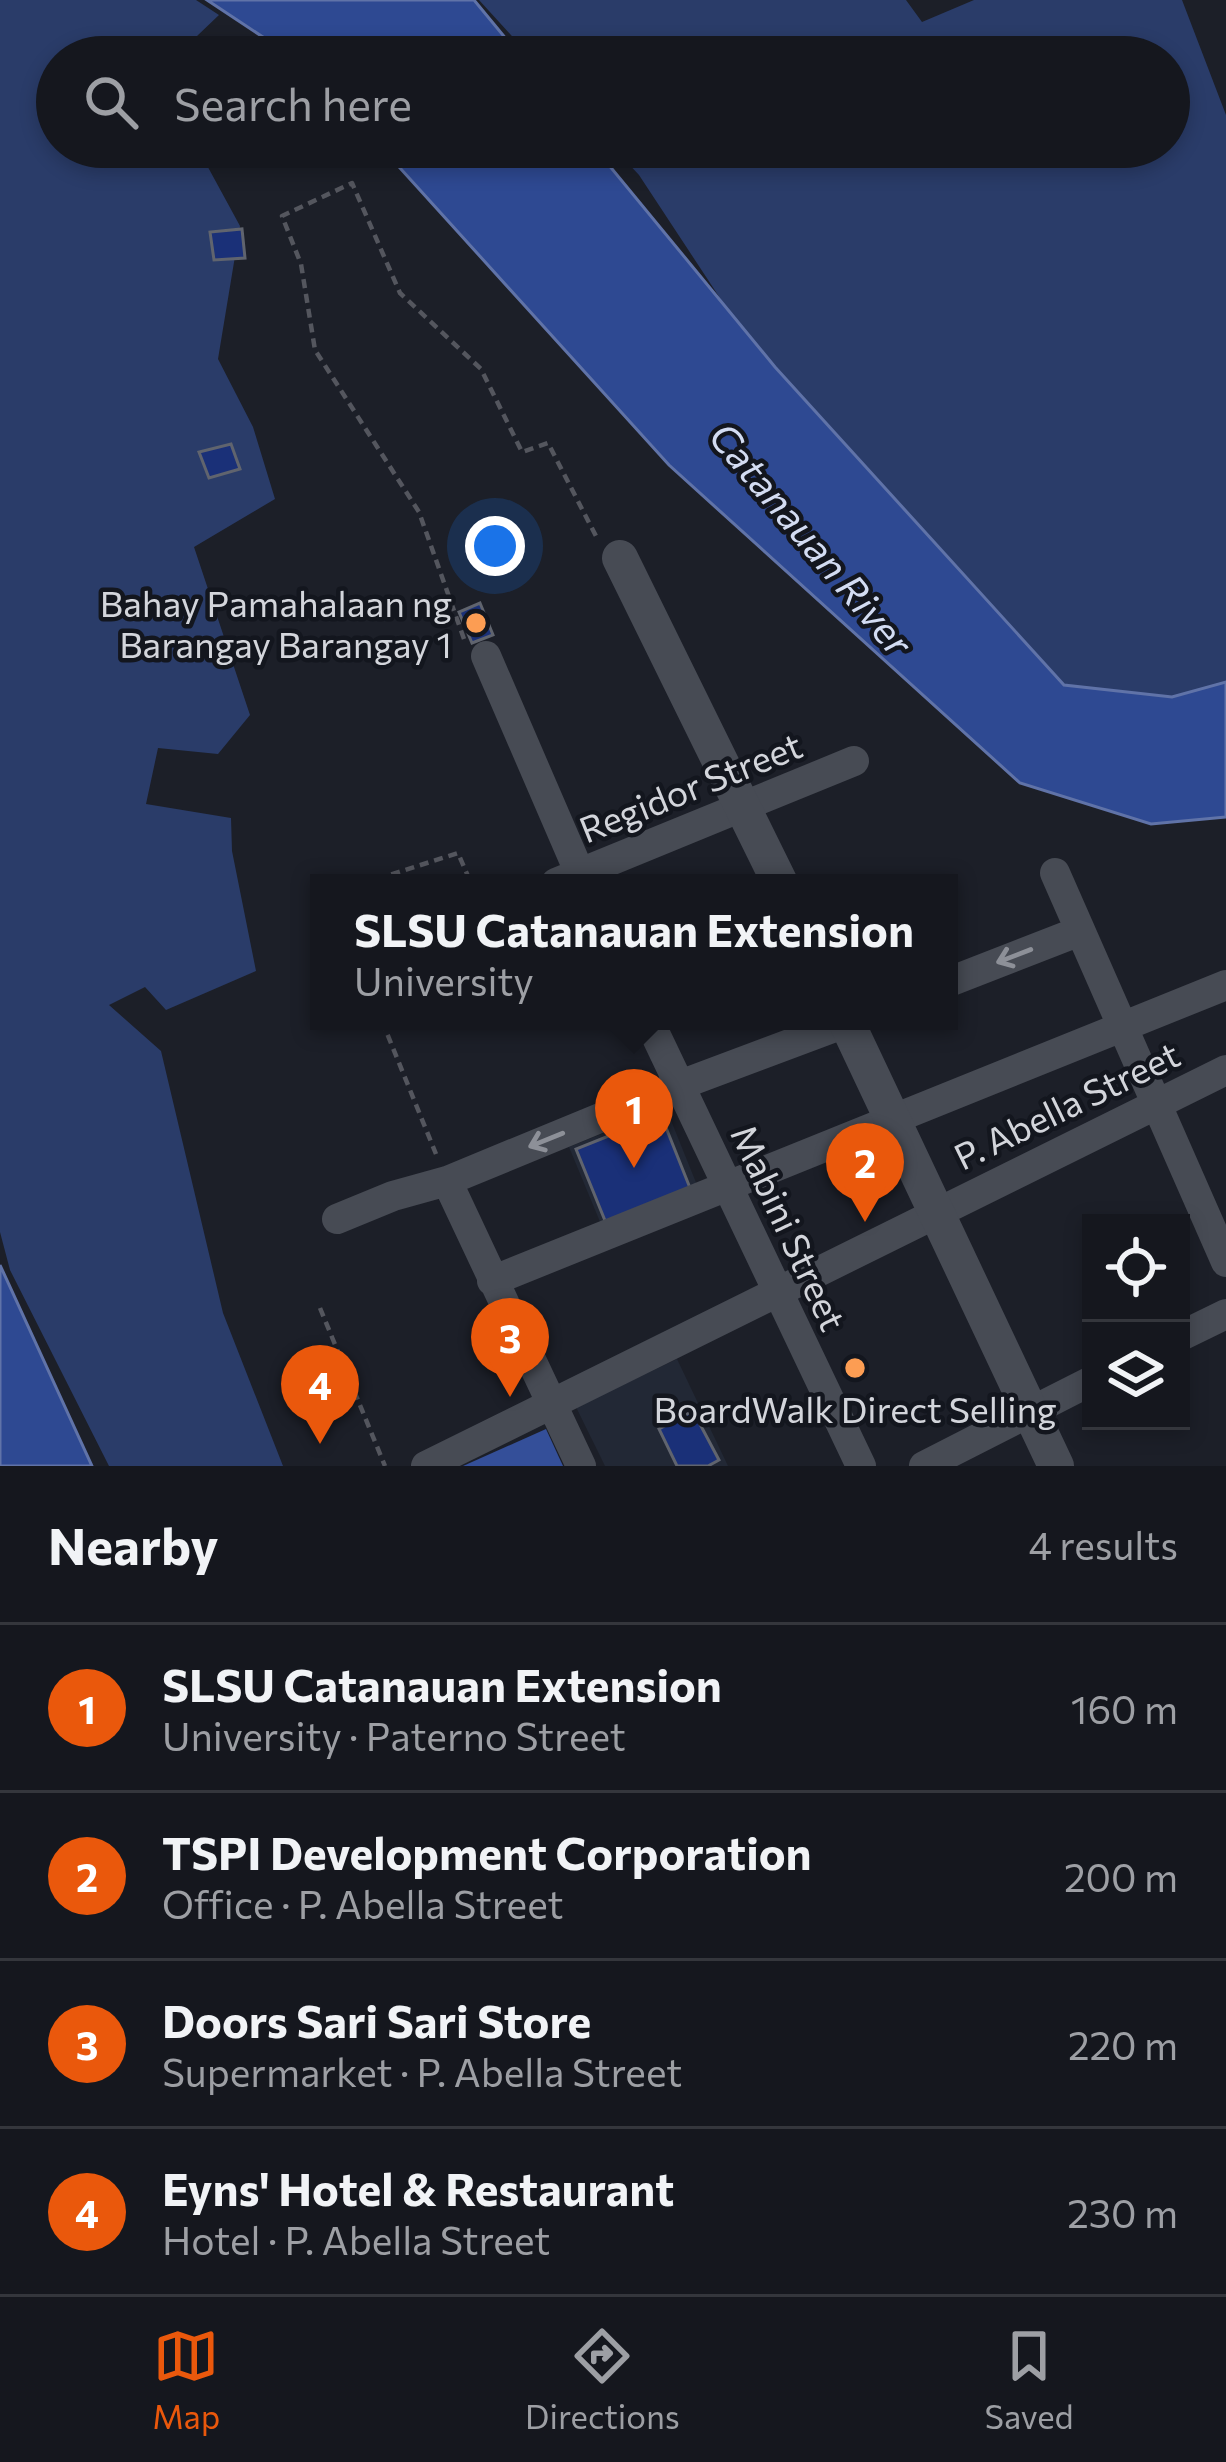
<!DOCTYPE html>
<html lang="en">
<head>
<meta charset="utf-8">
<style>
	:root { --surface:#15171e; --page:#22242b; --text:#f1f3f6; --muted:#9d9fa4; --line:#34363c; --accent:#ea580c }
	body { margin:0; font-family:Commissioner,sans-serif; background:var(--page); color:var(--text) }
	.controls { position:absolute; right:36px; bottom:36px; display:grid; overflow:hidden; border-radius:0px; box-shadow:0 6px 18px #0003 }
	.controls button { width:108px; height:108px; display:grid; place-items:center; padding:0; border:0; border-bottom:3px solid var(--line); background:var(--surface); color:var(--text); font:60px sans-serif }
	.you { position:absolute; left:495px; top:546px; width:42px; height:42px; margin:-30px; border:9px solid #fff; border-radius:50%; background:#1a73e8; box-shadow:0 0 0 18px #1a73e833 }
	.badge { display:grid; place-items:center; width:78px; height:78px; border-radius:50%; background:var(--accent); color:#fff; font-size:39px; font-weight:700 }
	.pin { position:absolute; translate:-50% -99px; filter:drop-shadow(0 3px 6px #0008) }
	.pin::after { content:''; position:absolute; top:63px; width:42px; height:36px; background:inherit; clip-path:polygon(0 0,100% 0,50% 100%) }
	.popup { position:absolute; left:310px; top:874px; width:648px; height:156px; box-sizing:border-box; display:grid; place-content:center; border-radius:0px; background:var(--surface); filter:drop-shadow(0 3px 9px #0005); font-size:39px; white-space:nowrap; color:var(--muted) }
	.popup b { font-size:45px; color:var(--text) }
	.popup::after { content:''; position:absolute; left:50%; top:100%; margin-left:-24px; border:24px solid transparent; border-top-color:var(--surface) }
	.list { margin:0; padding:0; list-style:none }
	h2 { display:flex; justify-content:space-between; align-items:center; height:156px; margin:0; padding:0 48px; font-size:51px }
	h2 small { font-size:39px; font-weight:400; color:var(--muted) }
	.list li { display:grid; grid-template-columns:78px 1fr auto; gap:36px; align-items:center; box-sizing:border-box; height:168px; padding:0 48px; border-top:3px solid var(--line) }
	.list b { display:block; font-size:45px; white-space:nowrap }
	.list p { margin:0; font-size:39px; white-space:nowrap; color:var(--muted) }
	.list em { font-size:39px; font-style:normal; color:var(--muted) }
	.icon { flex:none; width:66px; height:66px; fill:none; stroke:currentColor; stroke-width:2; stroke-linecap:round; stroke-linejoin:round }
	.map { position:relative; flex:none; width:1226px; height:1466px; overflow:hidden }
	.search { position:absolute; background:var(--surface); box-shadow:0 6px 18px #0003; left:36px; right:36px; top:36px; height:132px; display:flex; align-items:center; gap:30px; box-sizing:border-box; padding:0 42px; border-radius:66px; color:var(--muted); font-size:45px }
	.sheet { height:828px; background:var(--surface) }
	nav { display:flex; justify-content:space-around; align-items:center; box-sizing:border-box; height:168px; border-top:3px solid var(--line); background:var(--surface); font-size:33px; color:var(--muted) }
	nav a { display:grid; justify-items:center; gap:6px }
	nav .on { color:var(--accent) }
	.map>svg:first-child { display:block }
</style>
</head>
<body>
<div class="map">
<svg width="1226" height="1466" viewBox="0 0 1226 1466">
	<rect width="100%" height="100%" fill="#1c1f28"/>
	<!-- built -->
	<path fill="#222835" d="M 666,1108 L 699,1190 L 603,1229 L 569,1147 Z
		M 677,1359 L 728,1466 L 605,1466 L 576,1407 Z"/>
	<!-- green -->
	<path fill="#2a3c69" d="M 0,0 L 196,0 L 219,15 L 175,57 L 57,57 L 57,147 L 197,147 L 240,226 L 218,359 L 253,427 L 275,499 L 194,547 L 250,715 L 218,754 L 158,748 L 146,804 L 231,818 L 232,851 L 256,971 L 166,1010 L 145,987 L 109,1005 L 161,1051 L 223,1313 L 283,1466 L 109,1466 L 10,1270 L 0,1232 Z
		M 479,0 L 906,0 L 922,22 L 974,0 L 1182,0 L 1226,115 L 1226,718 L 1094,716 L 795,412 L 639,175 L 613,147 L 1169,147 L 1169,57 L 531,57 Z"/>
	<!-- forest -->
	<path fill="#344f99" d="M 546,1429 L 563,1466 L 463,1466 Z"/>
	<!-- water -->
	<path fill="#2e4992" stroke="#6073a8" stroke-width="3" d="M 207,0 L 474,0 L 521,57 L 293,57 Z
		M 381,147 L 594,147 L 775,367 L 1064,685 L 1172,697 L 1226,682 L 1226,817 L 1151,824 L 1020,783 L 669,465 Z
		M 0,1265 L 92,1466 L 0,1466 Z"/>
	<!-- building -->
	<path fill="#1a3078" stroke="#60646e" stroke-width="3" d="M 242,229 L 245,258 L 214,260 L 210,232 Z
		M 231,444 L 240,469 L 209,478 L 199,452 Z
		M 480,603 L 493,635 L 472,643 L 459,612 Z
		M 661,1115 L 690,1188 L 606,1223 L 576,1149 Z
		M 693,1411 L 719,1460 L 708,1466 L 677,1466 L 659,1429 Z"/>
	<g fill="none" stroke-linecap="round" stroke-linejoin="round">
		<!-- path -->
		<path stroke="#54565e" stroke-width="4.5" stroke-dasharray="9 6" stroke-linecap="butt" d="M 464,639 L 419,512 L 315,350 L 301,264 L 282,216 L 352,183 L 400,293 L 481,369 L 522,452 L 548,443 L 598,540
			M 377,879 L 458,853 L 471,883
			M 382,1021 L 436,1154
			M 320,1308 L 385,1466"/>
		<!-- street -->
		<path stroke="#474b54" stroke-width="30" d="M 486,656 L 584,883
			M 1055,873 L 1226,1262
			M 556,883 L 854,761
			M 949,982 L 1080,931
			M 649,1021 L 861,1466
			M 447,1181 L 581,1466
			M 337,1219 L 393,1196 L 447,1181 L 680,1085 L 851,1021
			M 492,1281 L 1226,985
			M 1181,1336 L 1226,1314
			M 426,1466 L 1226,1070
			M 924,1466 L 1091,1381"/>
		<!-- secondary -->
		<path stroke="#474b54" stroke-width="36" d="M 620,558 L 780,883
			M 846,1021 L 1056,1466"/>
	</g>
	<!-- one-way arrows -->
	<defs><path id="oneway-shaft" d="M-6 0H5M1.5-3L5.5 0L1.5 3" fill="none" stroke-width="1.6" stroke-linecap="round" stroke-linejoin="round" transform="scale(3)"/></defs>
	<g stroke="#8d9098">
		<use href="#oneway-shaft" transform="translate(1014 956) rotate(159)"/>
		<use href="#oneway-shaft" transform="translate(546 1140) rotate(158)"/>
	</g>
	<!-- markers -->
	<g fill="#fc9d53" stroke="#13161e" stroke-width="4.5">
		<circle cx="476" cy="623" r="12"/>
		<circle cx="855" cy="1368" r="12"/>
	</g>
	<g text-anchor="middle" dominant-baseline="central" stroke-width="9" stroke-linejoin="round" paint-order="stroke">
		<!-- poi labels -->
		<g font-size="36" fill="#d3d5db" stroke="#13161e" text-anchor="end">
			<text x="452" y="602">Bahay Pamahalaan ng<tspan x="452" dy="41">Barangay Barangay 1</tspan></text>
			<text x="855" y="1408" text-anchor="middle">BoardWalk Direct Selling</text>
		</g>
		<!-- street labels -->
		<g font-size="36" fill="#d3d5db" stroke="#13161e">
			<text transform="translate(690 786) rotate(-22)">Regidor Street</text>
			<text transform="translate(1066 1104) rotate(-26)">P. Abella Street</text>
			<text transform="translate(790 1227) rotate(65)">Mabini Street</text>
		</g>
		<!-- water labels -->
		<g font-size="39" font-style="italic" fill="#d3dcf2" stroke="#13161e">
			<text transform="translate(812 538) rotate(50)">Catanauan River</text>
		</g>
	</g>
</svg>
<div class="controls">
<button><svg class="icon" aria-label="locate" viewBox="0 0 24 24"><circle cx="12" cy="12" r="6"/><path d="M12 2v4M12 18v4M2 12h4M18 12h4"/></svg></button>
<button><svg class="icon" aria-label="layers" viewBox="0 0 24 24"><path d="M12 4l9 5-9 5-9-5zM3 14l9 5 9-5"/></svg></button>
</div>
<div class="you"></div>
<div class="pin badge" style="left:634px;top:1168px">1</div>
<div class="popup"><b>SLSU Catanauan Extension</b>University</div>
<div class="pin badge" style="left:865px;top:1222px">2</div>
<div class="pin badge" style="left:510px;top:1397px">3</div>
<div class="pin badge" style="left:320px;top:1444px">4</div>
<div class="search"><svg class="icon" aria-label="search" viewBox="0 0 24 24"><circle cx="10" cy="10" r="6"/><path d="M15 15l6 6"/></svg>Search here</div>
</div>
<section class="sheet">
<h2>Nearby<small>4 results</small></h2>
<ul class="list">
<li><span class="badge">1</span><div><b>SLSU Catanauan Extension</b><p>University · Paterno Street</p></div><em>160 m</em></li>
<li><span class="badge">2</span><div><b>TSPI Development Corporation</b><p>Office · P. Abella Street</p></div><em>200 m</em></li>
<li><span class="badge">3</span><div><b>Doors Sari Sari Store</b><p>Supermarket · P. Abella Street</p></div><em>220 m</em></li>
<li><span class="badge">4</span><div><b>Eyns' Hotel &amp; Restaurant</b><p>Hotel · P. Abella Street</p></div><em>230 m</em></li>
</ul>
</section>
<nav>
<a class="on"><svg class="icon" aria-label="map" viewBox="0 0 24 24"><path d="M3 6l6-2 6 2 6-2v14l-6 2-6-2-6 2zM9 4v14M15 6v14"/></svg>Map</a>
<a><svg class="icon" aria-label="directions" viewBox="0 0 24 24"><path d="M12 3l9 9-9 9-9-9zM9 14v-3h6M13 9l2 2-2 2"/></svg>Directions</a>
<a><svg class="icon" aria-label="saved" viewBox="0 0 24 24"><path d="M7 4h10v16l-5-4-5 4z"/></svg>Saved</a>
</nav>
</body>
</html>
